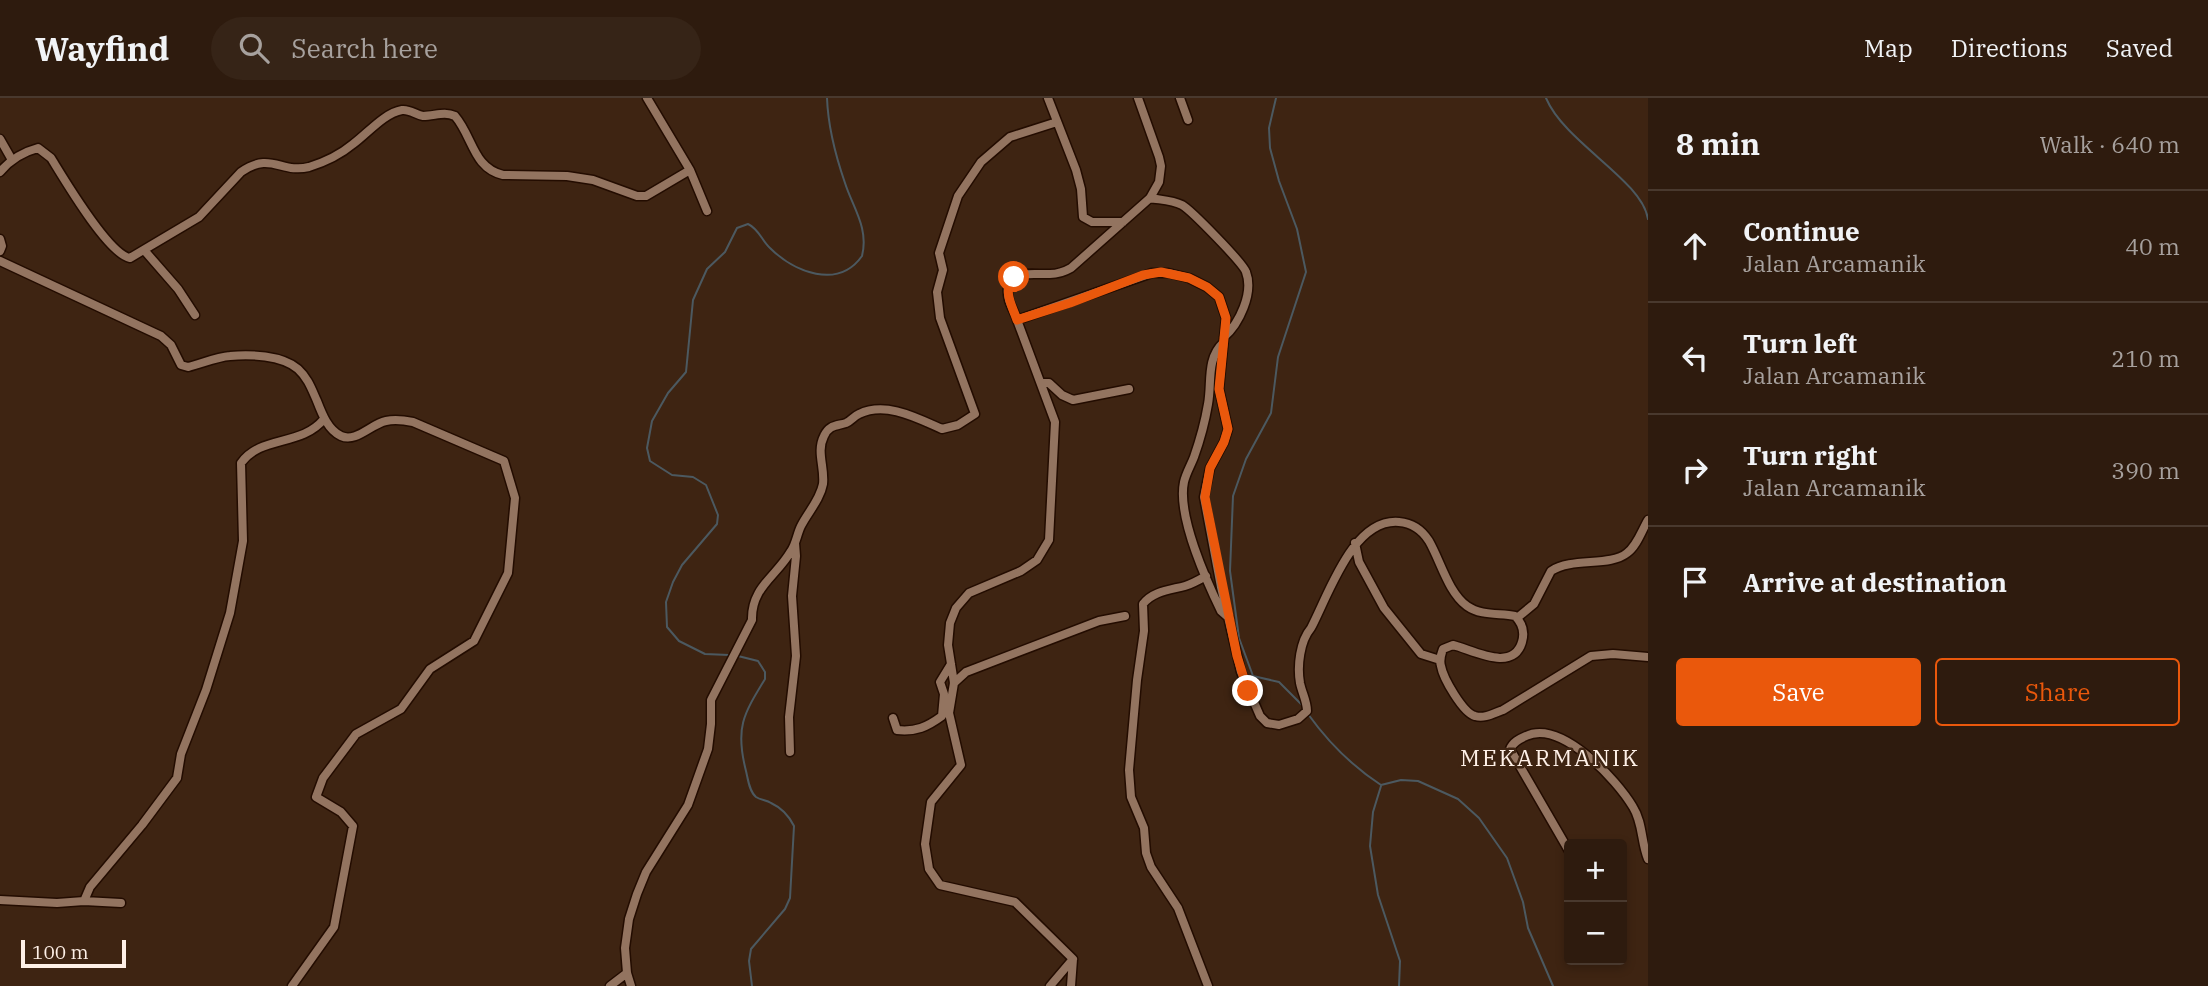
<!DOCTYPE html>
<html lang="en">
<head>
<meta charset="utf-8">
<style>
	:root { --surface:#2e1b0e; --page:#362417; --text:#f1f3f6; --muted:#a7a19e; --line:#49392e; --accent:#ea580c }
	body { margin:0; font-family:"IBM Plex Serif",serif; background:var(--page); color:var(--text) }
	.controls { position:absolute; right:21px; bottom:21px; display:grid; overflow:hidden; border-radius:7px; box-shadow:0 4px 10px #0003 }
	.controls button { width:63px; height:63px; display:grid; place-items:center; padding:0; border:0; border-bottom:2px solid var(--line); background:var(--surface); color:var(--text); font:35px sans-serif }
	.scale { position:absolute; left:21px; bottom:18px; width:105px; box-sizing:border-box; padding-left:7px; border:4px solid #fef0e7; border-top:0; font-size:19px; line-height:24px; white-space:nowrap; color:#fef0e7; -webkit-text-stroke:5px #3e2412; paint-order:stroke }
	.stop { position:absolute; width:21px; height:21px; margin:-16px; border:5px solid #ea580c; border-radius:50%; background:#fff }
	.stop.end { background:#ea580c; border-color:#fff; box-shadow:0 2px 7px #0008 }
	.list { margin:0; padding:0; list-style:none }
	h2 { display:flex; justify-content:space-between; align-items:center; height:91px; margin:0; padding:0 28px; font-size:30px }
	h2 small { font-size:23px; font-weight:400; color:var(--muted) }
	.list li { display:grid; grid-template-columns:46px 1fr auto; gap:21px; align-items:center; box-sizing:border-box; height:112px; padding:0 28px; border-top:2px solid var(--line) }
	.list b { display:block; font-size:26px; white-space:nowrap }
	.list p { margin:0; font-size:23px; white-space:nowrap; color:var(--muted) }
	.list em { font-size:23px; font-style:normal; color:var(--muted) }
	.actions { display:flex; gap:14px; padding:21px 28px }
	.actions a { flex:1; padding:16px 0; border:2px solid var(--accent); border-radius:7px; text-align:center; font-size:24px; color:var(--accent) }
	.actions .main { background:var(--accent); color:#fff }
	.icon { flex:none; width:38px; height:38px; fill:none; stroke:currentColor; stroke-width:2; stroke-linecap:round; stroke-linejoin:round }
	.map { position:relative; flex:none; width:1648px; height:888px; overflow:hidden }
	header { display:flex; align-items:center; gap:42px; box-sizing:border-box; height:98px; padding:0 35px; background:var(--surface); border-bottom:2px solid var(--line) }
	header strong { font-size:33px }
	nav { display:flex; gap:38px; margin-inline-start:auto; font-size:24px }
	.search { width:490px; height:63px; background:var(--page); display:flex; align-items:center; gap:18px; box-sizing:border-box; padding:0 24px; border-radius:38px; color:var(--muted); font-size:26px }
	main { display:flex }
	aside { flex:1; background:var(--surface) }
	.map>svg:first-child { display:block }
</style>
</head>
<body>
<header>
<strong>Wayfind</strong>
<div class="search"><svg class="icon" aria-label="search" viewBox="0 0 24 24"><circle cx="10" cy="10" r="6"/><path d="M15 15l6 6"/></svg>Search here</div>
<nav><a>Map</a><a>Directions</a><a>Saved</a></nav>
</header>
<main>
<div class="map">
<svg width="1648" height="888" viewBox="0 0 1648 888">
	<rect width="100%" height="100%" fill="#3e2412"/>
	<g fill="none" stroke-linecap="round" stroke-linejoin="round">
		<!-- stream -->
		<path stroke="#4c5960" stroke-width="2" d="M 1276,0 L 1269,30 L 1270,50 L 1279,83 L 1297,131 L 1306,174 L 1278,259 L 1271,315 L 1246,361 L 1233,398 L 1230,473 L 1239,540 L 1253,578 L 1279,584 L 1303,608
			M 1546,0 C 1565,45 1642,82 1648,121
			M 729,557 L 705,556 L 679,543 L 667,529 L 666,504 L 673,484 L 682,467 L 717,426 L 718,417 L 706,387 L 693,379 L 672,377 L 650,363 L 647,350 L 652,323 L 668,295 L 686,274 L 693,202 L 707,171 L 725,154 L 737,130 L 748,126 C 759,131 762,143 770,150 C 794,174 838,192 862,158 C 869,130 853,110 845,85 C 836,59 828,28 827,0
			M 738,558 L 758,563 L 765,574 L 765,581 C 743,617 735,630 746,673 C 748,681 749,693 756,699 C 760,702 767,702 771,705 C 782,710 789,718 794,728 L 790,800 L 785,811 L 751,851 L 749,863 L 752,888
			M 1308,616 C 1328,644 1352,668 1381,687 L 1401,682 L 1418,683 L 1458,701 L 1479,720 L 1507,760 L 1523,804 L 1528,830 L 1553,888
			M 1381,688 L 1373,714 L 1370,748 L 1378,797 L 1400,863 L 1399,888"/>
		<defs>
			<path id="minor" d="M 1048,0 L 1076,72 L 1081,91 L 1083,119 L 1092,124 L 1123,124
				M 1138,0 L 1159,59 L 1161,68 L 1159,84 L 1150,100 L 1071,170 C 1064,174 1058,176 1050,176 C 1031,177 1001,169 1009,202 C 1011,209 1015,215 1017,222 L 1152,175 L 1168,175 L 1189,180 L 1207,189 L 1219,199 L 1226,220 L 1219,291 L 1228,331 L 1224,344 L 1210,370 L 1204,399 L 1221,489 L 1241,574 L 1260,618 L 1267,625 L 1279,627 L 1298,621 L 1307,613 C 1307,603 1302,595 1300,585 C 1297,568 1300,543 1311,530 C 1329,496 1353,420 1399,424 C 1412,425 1422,432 1429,443 C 1441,464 1448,494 1467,508 C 1481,518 1499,515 1515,518 C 1522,525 1525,534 1522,544 C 1513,575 1473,552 1453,547 L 1443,551 C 1441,557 1439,561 1441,568 C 1443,580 1463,615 1475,618 C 1485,621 1494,615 1503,612 L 1591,558 L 1613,556 L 1648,559
				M 1180,0 L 1188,22
				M 0,41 L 12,62
				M 690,72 L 707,113
				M 0,74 C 10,62 23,54 38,50 L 51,60 C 64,81 108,156 130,160 L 199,119 L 241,74 C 271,53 281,76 309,69 C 325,64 341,56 353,46 C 367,36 384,15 402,12 C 410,11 416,17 423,18 C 435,18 444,13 455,18 C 473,39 473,70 503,77 L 567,78 L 593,82 L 637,98 L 646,98 L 690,72 L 647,0
				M 1150,100 C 1161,102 1172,102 1182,107 C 1191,112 1243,165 1246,174 C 1254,195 1239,226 1224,239
				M 0,141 L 2,148 L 0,153
				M 144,152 L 178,191 L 195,217
				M 0,163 L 161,238 L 171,247 L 181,267 L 188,269 C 201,266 216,259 230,258 C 249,256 282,257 298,271 C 308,280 312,292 317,303 C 322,316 328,332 341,338 C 356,345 371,326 386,323 C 395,321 403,322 413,324 L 504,363 L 515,400 L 508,475 L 474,543 L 430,571 L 401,611 L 356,636 L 323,680 L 316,699 L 341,714 L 353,728 L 334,829 L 292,888
				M 1017,222 L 1055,324 L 1049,442 L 1037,462 L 1021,473 L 969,495 L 956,510 L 950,525 L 948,547 L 954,585 L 949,615 L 961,667 L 931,704 L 925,746 L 929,771 L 940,787 L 1015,804 L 1073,861 L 1071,888
				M 1223,245 C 1206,261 1212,285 1208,306 C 1205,324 1200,342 1194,359 C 1191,367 1186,375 1184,384 C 1177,417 1206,482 1221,513 L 1229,520
				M 1041,285 L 1049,285 L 1062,297 L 1073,302 L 1129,291
				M 1355,445 L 1359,464 L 1384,510 L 1421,556 L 1440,562
				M 1206,478 C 1199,482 1192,486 1185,488 C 1170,492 1153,493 1143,506 L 1144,533 L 1137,582 L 1129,672 L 1131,699 L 1144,730 L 1146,755 L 1151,769 L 1178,810 L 1208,888
				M 1517,520 L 1534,506 L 1551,473 C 1572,459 1610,469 1627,455 C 1637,448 1642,432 1648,422
				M 954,585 L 966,574 L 1099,523 L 1125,518
				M 893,620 L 897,632 C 916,634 927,629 942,618 L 944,596 L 940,584 L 951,566
				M 790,654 L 789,619 L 796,558 L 792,498 L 796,458 L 795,445
				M 1569,753 L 1510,651 C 1513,644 1519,641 1526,638 C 1561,621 1617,682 1633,709 C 1643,725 1641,744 1648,761
				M 0,802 L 57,805 L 84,803
				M 121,805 L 84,803 L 90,789 L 142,727 L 177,680 L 181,656 L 206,592 L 230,515 L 243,443 L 241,365 C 261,337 301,349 324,321
				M 610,888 L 627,875
				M 631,888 L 627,875 L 625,850 L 629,821 L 637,796 L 646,774 L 688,707 L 708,651 L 711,626 L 711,602 L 752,522 C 751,489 777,478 791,453 C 796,446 797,436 801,428 C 808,414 820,402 823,386 C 825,369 816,354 824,338 C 829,327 836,328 846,325 C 851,323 854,318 859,316 C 886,303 917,320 942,331 L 958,327 L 975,316 L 940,220 L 937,194 L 943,172 L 939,155 L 958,98 L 981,64 L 1010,39 L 1057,24
				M 1050,888 L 1073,861"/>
		</defs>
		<!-- minor casing -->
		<use href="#minor" stroke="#230c00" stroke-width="11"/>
		<!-- minor -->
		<use href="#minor" stroke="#937460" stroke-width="8"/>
	</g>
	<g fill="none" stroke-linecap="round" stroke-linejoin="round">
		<!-- route -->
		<path stroke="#ea580c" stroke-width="9" d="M 1014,179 C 1002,193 1012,207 1017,222 L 1070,205 L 1143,177 L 1161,174 L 1189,180 L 1207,189 L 1219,199 L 1226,220 L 1219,291 L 1228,331 L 1224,344 L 1210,370 L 1205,399 L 1237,558 L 1248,593"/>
	</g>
	<g text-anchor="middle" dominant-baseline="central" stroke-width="5" stroke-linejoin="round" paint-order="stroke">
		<!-- quarter labels -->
		<g font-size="23" letter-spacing="2" fill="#fef0e7" stroke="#3e2412">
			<text x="1550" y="659">MEKARMANIK</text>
		</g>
	</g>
</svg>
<div class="controls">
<button>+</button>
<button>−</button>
</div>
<div class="scale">100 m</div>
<div class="stop" style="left:1014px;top:179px"></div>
<div class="stop end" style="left:1248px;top:593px"></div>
</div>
<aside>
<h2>8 min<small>Walk · 640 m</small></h2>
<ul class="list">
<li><svg class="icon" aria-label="ahead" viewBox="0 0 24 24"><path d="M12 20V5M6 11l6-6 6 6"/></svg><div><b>Continue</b><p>Jalan Arcamanik</p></div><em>40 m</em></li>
<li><svg class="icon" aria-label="left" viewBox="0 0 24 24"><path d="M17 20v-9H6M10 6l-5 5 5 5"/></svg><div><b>Turn left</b><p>Jalan Arcamanik</p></div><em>210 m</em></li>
<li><svg class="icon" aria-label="right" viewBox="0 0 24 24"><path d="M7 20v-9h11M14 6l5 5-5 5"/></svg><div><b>Turn right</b><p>Jalan Arcamanik</p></div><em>390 m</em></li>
<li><svg class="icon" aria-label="arrive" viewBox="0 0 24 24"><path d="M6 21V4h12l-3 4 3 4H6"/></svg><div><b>Arrive at destination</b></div></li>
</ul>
<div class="actions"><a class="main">Save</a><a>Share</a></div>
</aside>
</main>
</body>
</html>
